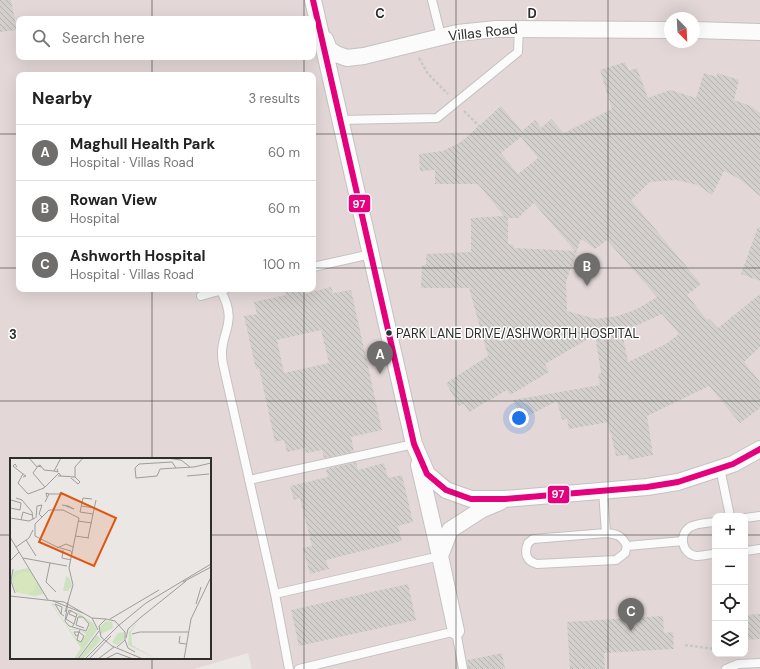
<!DOCTYPE html>
<html lang="en">
<head>
<meta charset="utf-8">
<style>
	:root { --surface:#fff; --page:#f6f6f6; --text:#222; --muted:#767676; --line:#e0e0e0; --accent:#6f6e6d }
	body { margin:0; font-family:"DM Sans",sans-serif; background:var(--page); color:var(--text) }
	.controls { position:absolute; right:12px; bottom:12px; display:grid; overflow:hidden; border-radius:8px; box-shadow:0 4px 16px #0002 }
	.controls button { width:36px; height:36px; display:grid; place-items:center; padding:0; border:0; border-bottom:1px solid var(--line); background:var(--surface); color:var(--text); font:20px sans-serif }
	.compass { position:absolute; left:664px; top:12px; width:36px; height:36px; border-radius:50%; background:var(--surface); box-shadow:0 4px 16px #0002; rotate:156deg }
	.you { position:absolute; left:519px; top:418px; width:14px; height:14px; margin:-10px; border:3px solid #fff; border-radius:50%; background:#1a73e8; box-shadow:0 0 0 6px #1a73e833 }
	.badge { display:grid; place-items:center; width:26px; height:26px; border-radius:50%; background:var(--accent); color:#fff; font-size:13px; font-weight:700 }
	.pin { position:absolute; translate:-50% -33px; filter:drop-shadow(0 1px 2px #0008) }
	.pin::after { content:''; position:absolute; top:21px; width:14px; height:12px; background:inherit; clip-path:polygon(0 0,100% 0,50% 100%) }
	.list { margin:0; padding:0; list-style:none }
	h2 { display:flex; justify-content:space-between; align-items:center; height:52px; margin:0; padding:0 16px; font-size:17px }
	h2 small { font-size:13px; font-weight:400; color:var(--muted) }
	.list li { display:grid; grid-template-columns:26px 1fr auto; gap:12px; align-items:center; box-sizing:border-box; height:56px; padding:0 16px; border-top:1px solid var(--line) }
	.list b { display:block; font-size:15px; white-space:nowrap }
	.list p { margin:0; font-size:13px; white-space:nowrap; color:var(--muted) }
	.list em { font-size:13px; font-style:normal; color:var(--muted) }
	.icon { flex:none; width:22px; height:22px; fill:none; stroke:currentColor; stroke-width:2; stroke-linecap:round; stroke-linejoin:round }
	.map { position:relative; flex:none; width:760px; height:669px; overflow:hidden }
	.search { position:absolute; background:var(--surface); box-shadow:0 4px 16px #0002; left:16px; top:16px; width:300px; height:44px; display:flex; align-items:center; gap:10px; box-sizing:border-box; padding:0 14px; border-radius:8px; color:var(--muted); font-size:15px }
	.panel { position:absolute; background:var(--surface); box-shadow:0 4px 16px #0002; left:16px; top:72px; width:300px; height:220px; border-radius:8px }
	.map>svg:first-child { display:block }
</style>
</head>
<body>
<div class="map">
<svg width="760" height="669" viewBox="0 0 760 669">
	<defs>
		<pattern id="building-back-hatch" width="6" height="6" patternUnits="userSpaceOnUse"><rect width="6" height="6" fill="#d2cfcd"/><path d="M-1 5l2 2M0 0l6 6M5-1l2 2" fill="none" stroke="#b5b2b0"/></pattern>
	</defs>
	<rect width="100%" height="100%" fill="#eae7e4"/>
	<!-- medical -->
	<path fill="#e3d8d7" fill-rule="evenodd" d="M 0,0 L 760,0 L 760,669 L 252,669 L 248,653 L 194,669 L 0,669 ZM 670,18 L 694,18 L 694,42 L 670,42 ZM 19,19 L 313,19 L 313,57 L 19,57 ZM 19,75 L 313,75 L 313,289 L 19,289 ZM 11,459 L 210,459 L 210,658 L 11,658 ZM 715,516 L 745,516 L 745,654 L 715,654 Z"/>
	<!-- building -->
	<path fill="url(#building-back-hatch)" fill-rule="evenodd" d="M 0,0 L 11,0 L 17,30 L 0,32 Z
		M 625,62 L 629,71 L 637,68 L 648,98 L 670,90 L 696,98 L 704,73 L 717,77 L 717,73 L 739,80 L 734,100 L 751,106 L 760,113 L 760,196 L 738,178 L 724,171 L 712,195 L 698,185 L 676,180 L 650,182 L 631,200 L 701,284 L 687,295 L 707,320 L 709,319 L 718,328 L 760,294 L 760,347 L 744,362 L 760,382 L 760,408 L 740,423 L 709,386 L 647,416 L 653,455 L 628,460 L 628,455 L 616,456 L 608,422 L 569,429 L 567,419 L 562,420 L 557,401 L 522,419 L 513,400 L 600,385 L 598,374 L 601,373 L 595,335 L 545,364 L 549,372 L 510,395 L 507,390 L 469,412 L 464,404 L 459,406 L 446,383 L 488,356 L 469,288 L 421,288 L 422,265 L 426,265 L 426,254 L 471,252 L 471,218 L 504,216 L 478,184 L 435,184 L 435,170 L 420,171 L 419,154 L 443,151 L 461,142 L 501,106 L 522,131 L 535,120 L 541,128 L 551,119 L 564,133 L 612,109 L 600,70 ZM 521,137 L 538,158 L 518,174 L 501,153 ZM 534,203 L 575,251 L 514,248 L 514,245 L 508,244 L 508,218 L 518,218 ZM 581,239 L 595,249 L 607,240 L 657,297 L 637,309 L 618,316 L 596,319 L 567,311 L 566,282 ZM 662,314 L 679,334 L 666,344 L 628,362 L 622,332 Z
		M 758,227 L 760,227 L 760,281 L 741,274 Z
		M 331,287 L 333,293 L 351,290 L 382,430 L 351,437 L 354,452 L 324,458 L 322,450 L 306,453 L 305,448 L 287,452 L 284,440 L 275,442 L 259,368 L 256,369 L 244,316 L 257,314 L 254,302 L 286,295 L 285,291 L 303,289 L 304,294 ZM 321,330 L 329,363 L 284,373 L 277,340 Z
		M 356,462 L 358,470 L 384,463 L 388,478 L 402,475 L 413,522 L 398,526 L 402,541 L 326,560 L 329,569 L 310,574 L 303,548 L 312,546 L 300,498 L 294,500 L 290,486 L 328,477 L 326,469 Z
		M 408,584 L 416,620 L 299,646 L 291,610 Z
		M 760,614 L 760,639 L 745,640 L 745,615 Z
		M 663,616 L 664,633 L 673,632 L 674,649 L 604,653 L 605,669 L 570,669 L 567,622 Z
		M 502,653 L 505,669 L 468,669 L 467,660 Z"/>
	<g fill="none" stroke-linecap="round" stroke-linejoin="round">
		<defs>
			<path id="service" d="M 432,0 L 441,36
				M 340,120 L 437,118 L 518,52 L 519,28
				M 313,267 L 371,254
				M 221,291 C 240,326 217,333 223,364 L 275,594 L 440,556
				M 201,296 L 226,289
				M 720,468 L 730,516
				M 249,480 L 414,444
				M 603,491 L 606,533
				M 745,518 L 760,516
				M 715,522 C 708,523 697,523 690,527 C 678,535 682,554 696,556 C 702,556 709,554 715,554
				M 606,533 C 618,534 622,536 627,546 L 625,553 L 616,560 L 537,564 C 526,561 524,553 528,543 L 533,539 Z
				M 627,546 L 683,541
				M 745,551 L 760,549
				M 275,594 L 289,669
				M 299,669 L 456,631 L 463,669
				M 726,669 L 738,664 L 760,663"/>
			<path id="minor" d="M 313,0 L 414,444 L 427,474 L 446,490 L 471,499 L 505,499 L 647,487 L 678,482 L 733,464 L 760,449
				M 694,30 L 760,32
				M 325,39 L 329,49 L 336,54 L 347,58 L 364,56 L 457,33 L 496,29 L 670,30
				M 419,465 L 440,556 L 450,530 L 481,510 L 500,502
				M 440,556 L 456,631"/>
		</defs>
		<!-- service casing -->
		<use href="#service" stroke="#c3c2c2" stroke-width="10"/>
		<!-- minor casing -->
		<use href="#minor" stroke="#c3c2c2" stroke-width="18"/>
		<!-- path -->
		<path stroke="#c7c7c7" stroke-width="2.5" stroke-dasharray="3 2" stroke-linecap="butt" d="M 419,58 L 428,74 L 448,94
			M 464,111 L 479,126
			M 685,645 L 715,649"/>
		<!-- service -->
		<use href="#service" stroke="#fcfbfb" stroke-width="8"/>
		<!-- minor -->
		<use href="#minor" stroke="#fcfbfb" stroke-width="16"/>
		<defs>
			<path id="bus-1" d="M 313,0 L 414,444 L 427,474 L 446,490 L 471,499 L 505,499 L 647,487 L 678,482 L 733,464 L 760,449"/>
		</defs>
		<!-- bus-1 casing -->
		<use href="#bus-1" stroke="#fff" stroke-width="9"/>
		<!-- bus-1 -->
		<use href="#bus-1" stroke="#e5007d" stroke-width="6"/>
	</g>
	<!-- grid -->
	<path fill="none" stroke="#2d2d2d" stroke-width="1" stroke-opacity="0.55" d="M 152,0 L 152,19M 304,0 L 304,19M 456,0 L 456,669M 608,0 L 608,669M 152,57 L 152,75M 304,57 L 304,75M 0,134 L 19,134M 313,134 L 760,134M 0,268 L 19,268M 313,268 L 760,268M 152,289 L 152,459M 304,289 L 304,669M 0,401 L 760,401M 0,535 L 11,535M 210,535 L 715,535M 745,535 L 760,535M 152,658 L 152,669"/>
	<!-- markers -->
	<circle fill="#2d2d2d" stroke="#fff" stroke-width="1.5" cx="389" cy="333" r="3.5"/>
	<g text-anchor="middle" dominant-baseline="central" stroke-width="3" stroke-linejoin="round" paint-order="stroke">
		<!-- bus labels -->
		<g font-size="13" fill="#2d2d2d" stroke="#fff" text-anchor="start">
			<text x="396" y="333">PARK LANE DRIVE/ASHWORTH HOSPITAL</text>
		</g>
		<!-- street labels -->
		<g font-size="14" fill="#2d2d2d" stroke="#fff">
			<text transform="translate(483 32) rotate(-6)">Villas Road</text>
		</g>
	</g>
	<!-- overview -->
	<g transform="translate(10 458)">
		<rect width="201" height="201" fill="#eae7e4"/>
		<path d="M 41,145 L 45,146 L 44,148 L 59,171 L 64,171 L 69,172 L 60,172 L 69,184 L 71,184 L 76,176 L 70,173 L 77,174 L 80,166 L 73,159 L 68,159 L 67,154 L 83,165 L 87,172 L 67,201 L 64,201 L 71,190 ZM 87,177 L 91,182 L 73,201 L 69,201 Z" fill="#cfe2c0"/>
		<path d="M 56,118 L 60,121 L 62,128 L 58,133 L 53,133 ZM 96,163 L 102,164 L 103,170 L 91,176 L 90,169 ZM 128,163 L 121,174 L 122,187 L 146,201 L 118,187 L 119,174 ZM 114,174 L 114,181 L 107,187 L 102,184 L 108,175 Z" fill="#cfe2c0"/>
		<path d="M 18,110 L 34,136 L 25,138 L 6,134 L 2,123 L 4,113 Z" fill="#cfe2c0"/>
		<path d="M4 125a11 11 0 1 1 22 0a11 11 0 1 1-22 0Z" fill="#d8e6be"/>
		<path fill="none" stroke="#9e9d9b" stroke-width="1" d="M 19,0 L 27,9M 157,0 L 171,2 L 180,9M 28,8 L 23,15 L 34,28M 7,9 L 5,6 L 3,8 L 13,16M 31,9 L 28,8 L 30,7 L 34,12 L 44,13M 166,10 L 162,4 L 129,6 L 125,10 L 126,20 L 147,18 L 150,11 L 166,10 L 184,9 L 201,5M 47,11 L 48,14 L 44,13 L 51,0M 51,18 L 65,19 L 65,9 L 73,0M 177,18 L 199,16M 13,19 L 16,18 L 13,16 L 8,25 L 18,36 L 34,30M 61,20 L 68,26 L 70,24 L 65,19M 35,28 L 34,30 L 49,15 L 51,18 L 48,18M 39,36 L 54,36M 6,40 L 12,42 L 22,54 L 23,61M 35,44 L 39,36 L 36,35 L 37,39M 32,47 L 29,56 L 32,59M 52,47 L 58,48 L 64,51 L 56,48M 71,48 L 85,50M 0,50 L 10,52 L 11,45 L 1,42M 83,56 L 86,42M 0,60 L 19,63 L 25,60M 26,60 L 27,48 L 32,47M 11,62 L 13,54 L 22,57M 68,63 L 82,65M 65,78 L 79,80M 0,79 L 38,142M 78,80 L 83,56 L 70,54 L 73,40 L 82,41M 16,82 L 26,98M 6,89 L 19,80 L 23,72M 47,90 L 56,86 L 63,89M 53,92 L 52,100 L 61,102M 13,100 L 57,108M 0,103 L 9,94M 40,105 L 36,124 L 46,134M 3,111 L 1,123 L 5,135M 173,124 L 201,109M 0,138 L 54,144 L 82,160 L 96,161M 43,143 L 73,155M 58,144 L 55,163 L 59,168 L 76,173 L 79,166 L 73,159 L 68,159 L 66,167 L 74,170M 186,146 L 191,129M 61,152 L 59,156 L 66,159M 55,154 L 63,127 L 59,110 L 69,60 L 53,52 L 39,52 L 25,66 L 25,78 L 47,89 L 61,93 L 62,96M 51,156 L 45,146 L 52,149 L 51,156 L 54,158M 82,160 L 88,172M 100,161 L 149,132M 62,169 L 64,166 L 67,156 L 59,152 L 56,161 L 64,166M 122,176 L 130,174 L 178,174M 68,177 L 66,178 L 64,174 L 69,174 L 67,182 L 71,184 L 74,178 L 69,174 L 70,172M 170,178 L 169,185 L 176,186M 116,180 L 118,171 L 130,160 L 176,123M 115,182 L 118,190 L 125,194M 107,189 L 115,182 L 115,174 L 105,163 L 96,161 L 89,168 L 91,179 L 102,188 L 133,201M 68,201 L 89,173M 75,201 L 108,168 L 136,145 L 201,106M 79,201 L 101,178M 88,201 L 104,189M 95,201 L 107,195 L 123,201M 174,201 L 181,161 L 201,119"/>
		<path fill="#df570e" fill-opacity="0.15" stroke="#df570e" stroke-width="2" d="M 51,35 L 106,60 L 84,108 L 29,84 Z"/>
		<rect width="201" height="201" fill="none" stroke="#2d2d2d" stroke-width="2"/>
	</g>
	<g font-size="13" text-anchor="middle" font-weight="bold" fill="#2d2d2d" stroke="#fff" stroke-width="3" stroke-linejoin="round" paint-order="stroke">
		<text x="380" y="18">C</text>
		<text x="532" y="18">D</text>
		<text x="13" y="339">3</text>
	</g>
	<g stroke="#fff" stroke-width="1.5">
		<rect x="348" y="194" width="23" height="19" rx="4" fill="#e5007d"/>
		<rect x="547" y="485" width="23" height="19" rx="4" fill="#e5007d"/>
	</g>
	<g font-size="11" text-anchor="middle" font-weight="bold" fill="#fff">
		<text x="359" y="208">97</text>
		<text x="558" y="498">97</text>
	</g>
</svg>
<div class="controls">
<button>+</button>
<button>−</button>
<button><svg class="icon" aria-label="locate" viewBox="0 0 24 24"><circle cx="12" cy="12" r="6"/><path d="M12 2v4M12 18v4M2 12h4M18 12h4"/></svg></button>
<button><svg class="icon" aria-label="layers" viewBox="0 0 24 24"><path d="M12 4l9 5-9 5-9-5zM3 14l9 5 9-5"/></svg></button>
</div>
<svg class="compass" viewBox="-18 -18 36 36"><path d="M0-13l5 13h-10z" fill="#e53935"/><path d="M0 13l5-13h-10z" fill="#767676"/></svg>
<div class="you"></div>
<div class="pin badge" style="left:380px;top:374px">A</div>
<div class="pin badge" style="left:587px;top:286px">B</div>
<div class="pin badge" style="left:631px;top:631px">C</div>
<div class="search"><svg class="icon" aria-label="search" viewBox="0 0 24 24"><circle cx="10" cy="10" r="6"/><path d="M15 15l6 6"/></svg>Search here</div>
<section class="panel">
<h2>Nearby<small>3 results</small></h2>
<ul class="list">
<li><span class="badge">A</span><div><b>Maghull Health Park</b><p>Hospital · Villas Road</p></div><em>60 m</em></li>
<li><span class="badge">B</span><div><b>Rowan View</b><p>Hospital</p></div><em>60 m</em></li>
<li><span class="badge">C</span><div><b>Ashworth Hospital</b><p>Hospital · Villas Road</p></div><em>100 m</em></li>
</ul>
</section>
</div>
</body>
</html>
